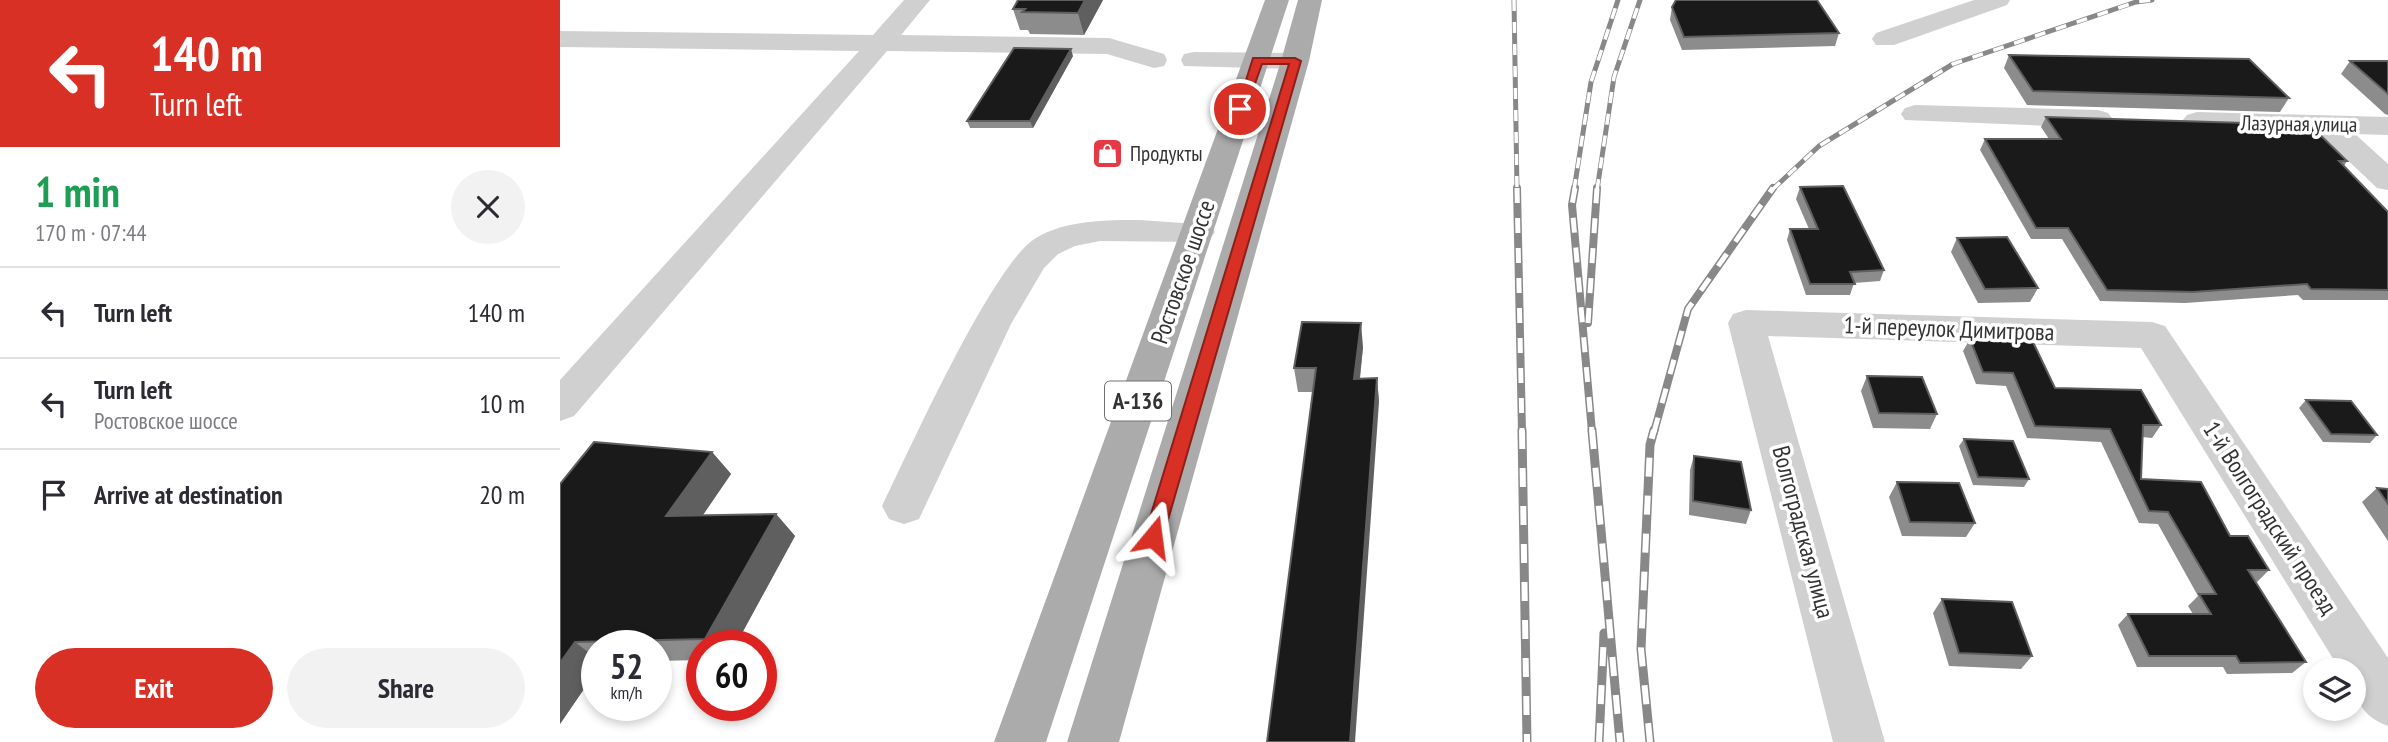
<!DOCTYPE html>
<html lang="en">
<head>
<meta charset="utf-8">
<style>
	:root { --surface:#fff; --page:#f2f2f3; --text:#2b2b33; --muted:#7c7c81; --line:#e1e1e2; --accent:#d93025 }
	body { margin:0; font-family:"PT Sans Narrow",sans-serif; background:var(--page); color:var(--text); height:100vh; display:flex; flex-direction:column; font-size:26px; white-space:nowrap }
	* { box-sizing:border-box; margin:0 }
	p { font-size:23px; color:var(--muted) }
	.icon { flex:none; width:38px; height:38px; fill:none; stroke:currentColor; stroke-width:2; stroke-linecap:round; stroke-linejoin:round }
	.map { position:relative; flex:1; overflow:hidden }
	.sheet { display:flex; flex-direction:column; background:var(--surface); width:560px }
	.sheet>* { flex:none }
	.top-card { background:#d93025; color:#fff; overflow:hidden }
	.buttons { position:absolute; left:1743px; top:658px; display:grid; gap:14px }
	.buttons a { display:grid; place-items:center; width:63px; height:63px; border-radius:50%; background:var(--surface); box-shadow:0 4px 10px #0003; font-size:35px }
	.speed { position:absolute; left:21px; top:630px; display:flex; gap:14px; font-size:35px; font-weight:700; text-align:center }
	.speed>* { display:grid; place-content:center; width:91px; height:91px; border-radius:50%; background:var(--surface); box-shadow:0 4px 10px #0003; line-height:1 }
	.speed small { font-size:18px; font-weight:400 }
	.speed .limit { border:10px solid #d22; background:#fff; color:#111 }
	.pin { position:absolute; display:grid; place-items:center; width:60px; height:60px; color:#fff; margin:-30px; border:4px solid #fff; border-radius:50%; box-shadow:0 2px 7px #0007 }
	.me { position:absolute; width:77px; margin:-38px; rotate:16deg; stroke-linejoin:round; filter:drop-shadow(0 0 5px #0008) }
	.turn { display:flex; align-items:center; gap:24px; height:147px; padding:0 35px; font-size:32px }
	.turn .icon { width:91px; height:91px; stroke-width:2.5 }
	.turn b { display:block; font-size:49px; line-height:60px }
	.round { display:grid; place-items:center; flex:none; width:74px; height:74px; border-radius:37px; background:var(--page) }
	.headline { display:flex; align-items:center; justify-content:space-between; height:119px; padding:0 35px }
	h1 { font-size:42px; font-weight:700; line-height:52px; color:#1e9e55 }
	.button { display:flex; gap:14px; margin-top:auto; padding:14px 35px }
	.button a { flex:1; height:80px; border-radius:42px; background:var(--accent); color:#fff; font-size:28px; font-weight:700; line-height:80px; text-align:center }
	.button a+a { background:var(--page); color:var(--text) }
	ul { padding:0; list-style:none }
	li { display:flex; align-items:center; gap:21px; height:91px; padding:0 35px; border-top:2px solid var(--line) }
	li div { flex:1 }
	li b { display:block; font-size:26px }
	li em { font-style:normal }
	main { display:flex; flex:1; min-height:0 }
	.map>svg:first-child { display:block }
</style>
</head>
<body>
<main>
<section class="sheet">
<div class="top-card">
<div class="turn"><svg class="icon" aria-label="left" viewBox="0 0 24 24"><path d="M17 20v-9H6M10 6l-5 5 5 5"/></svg><div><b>140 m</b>Turn left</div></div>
</div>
<div class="headline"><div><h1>1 min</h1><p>170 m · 07:44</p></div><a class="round"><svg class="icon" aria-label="close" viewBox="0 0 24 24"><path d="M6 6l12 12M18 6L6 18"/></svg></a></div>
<ul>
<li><svg class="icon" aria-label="left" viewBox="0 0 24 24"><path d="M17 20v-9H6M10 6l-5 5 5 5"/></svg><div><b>Turn left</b></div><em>140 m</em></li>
<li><svg class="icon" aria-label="left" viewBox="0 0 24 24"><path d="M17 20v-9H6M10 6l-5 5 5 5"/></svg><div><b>Turn left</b><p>Ростовское шоссе</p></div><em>10 m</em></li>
<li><svg class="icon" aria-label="arrive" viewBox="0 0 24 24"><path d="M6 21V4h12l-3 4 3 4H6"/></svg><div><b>Arrive at destination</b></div><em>20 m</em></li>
</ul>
<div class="button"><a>Exit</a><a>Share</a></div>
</section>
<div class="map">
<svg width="1828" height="742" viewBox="0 0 1828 742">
	<rect width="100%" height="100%" fill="#fff"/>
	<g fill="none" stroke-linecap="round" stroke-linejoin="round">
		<path fill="#d0d0d0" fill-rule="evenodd" d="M344,0H370L341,35L549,38L604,54L607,60L604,66L594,68L547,54L327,51L14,416L0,421V380L299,51L0,47V31L313,35Z
			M1414,0H1450L1447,5L1334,45H1316L1312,39L1316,33Z
			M634,52L735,53L745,55L749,61L745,67L735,69L624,66L621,60L624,54Z
			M1355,105L1538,110L1548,113L1553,119L1548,125L1538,128L1345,120L1341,114L1345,108Z
			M1637,112L1828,117V135L1795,134L1828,164V190L1817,188L1759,133L1627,127L1622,121L1627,115Z
			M580,220L650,225L655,232L650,239L638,242L540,241L515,246L498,254L484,268L451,324L359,519L344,524L329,519L322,506C348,453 433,263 476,238C506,220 546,220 580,220Z
			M1186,310L1592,322L1605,326L1828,658V726C1800,715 1794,699 1794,670H1780L1581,348L1208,336L1325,742H1273L1168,323L1173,314Z"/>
		<path fill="#ababab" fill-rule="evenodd" d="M705,0H729L486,742H434Z
			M738,0H762L749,61L559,742H507L721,61Z"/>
		<defs>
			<path id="rail-far2" d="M954,0L957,190
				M1014,190L1031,82L1058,0
				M1037,190L1054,77L1080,0
				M1212,190L1259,146L1393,64L1576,2L1592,0"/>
			<path id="rail-far1" d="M957,188L962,432
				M1015,188L1012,205L1032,432
				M1028,323L1037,188
				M1094,432L1128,309L1213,188"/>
			<path id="rail" d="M962,430L967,742
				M1032,430L1060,742
				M1039,742L1044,633
				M1090,742L1081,649L1090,445L1094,430"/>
		</defs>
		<use href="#rail-far2" stroke="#888" stroke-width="5"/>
		<use href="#rail-far1" stroke="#888" stroke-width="8"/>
		<use href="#rail" stroke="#888" stroke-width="9"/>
		<use href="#rail-far2" stroke="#fff" stroke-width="3.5" stroke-dasharray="11" stroke-linecap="butt"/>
		<use href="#rail-far1" stroke="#fff" stroke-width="5" stroke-dasharray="15" stroke-linecap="butt"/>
		<use href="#rail" stroke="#fff" stroke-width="6" stroke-dasharray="19" stroke-linecap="butt"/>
	</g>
	<path fill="#8c8c8c" d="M543,0L524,35L470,34L468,30H460L453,9Z
		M1112,7L1279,33L1275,46L1122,50L1110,20Z
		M1449,55L1729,98L1720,112L1467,105L1444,68Z
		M513,56L473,128H410L407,121Z
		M1790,61H1828V115L1825,114L1781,74Z
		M1486,117L1787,161L1784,166L1828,212V300H1743L1738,295L1625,303L1540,301L1502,239H1471L1420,150L1425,139H1489L1481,127Z
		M1240,187L1324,270L1320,281L1294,283L1290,295H1246L1227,240L1230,229H1249L1236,199Z
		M1397,238L1478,288L1470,302L1418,303L1391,252Z
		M1410,339L1495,388L1601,425L1592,438L1582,437L1581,479L1670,536L1709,570L1697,582H1695L1746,662L1732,673L1667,674L1663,667H1577L1558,625L1568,614H1633L1628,606L1638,596L1598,524L1579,523L1541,442L1467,438L1446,386L1416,384L1403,351Z
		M803,347L800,379L817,378L819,402L753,392H738L734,368Z
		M1307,376L1377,414L1370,429L1313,428L1301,391Z
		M1746,400L1817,435L1810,443L1763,442L1739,408Z
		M1404,439L1469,479L1464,487L1413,485L1399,446Z
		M152,452L171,474L143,515L216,514L235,536L175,646H142V660L96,661V646H37V670L0,724V484Z
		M1134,456L1191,510L1186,524L1129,515L1130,470Z
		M1337,482L1415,523L1406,537L1342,536L1329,497Z
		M1817,488L1828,489V541L1802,502Z
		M1382,599L1472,656L1461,669L1389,666L1373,613Z"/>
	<path fill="#5f5f5f" d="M525,0H543L524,35L518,13Z
		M511,49L513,56L473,128L470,121Z
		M801,323L803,347L797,403L794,379Z
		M817,378L819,402L795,742H790Z
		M152,452L171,474L127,538L106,516Z
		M216,514L235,536L175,646H153L145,639Z
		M15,642L37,659V670L0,724V663Z"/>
	<path fill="#1a1a1a" stroke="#5f5f5f" stroke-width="2" d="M458,0H525L518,13L462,12L465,9H453Z
		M1116,0H1257L1279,33L1124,37L1112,7Z
		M454,48L511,49L470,121H407Z
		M1449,55L1689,59L1729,98L1473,91Z
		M1790,61H1828V94Z
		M1486,117L1750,125L1787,161H1779L1828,212V290L1751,289L1747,284L1633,292L1547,290L1508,228H1476L1425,139H1501Z
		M1283,186L1324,270L1290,272L1295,284H1250L1230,229H1258L1240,187Z
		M1447,237L1478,288L1425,289L1397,238Z
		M742,322L801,323L794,379L817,378L790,742H707L756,368H734Z
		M1410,339L1473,342L1495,388L1581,390L1601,425H1583L1581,479L1641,482L1670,536H1688L1709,570H1688L1746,662L1680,663L1676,656H1589L1568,614H1651L1639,594H1656L1608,512L1589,511L1550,429L1475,426L1453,373L1423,372Z
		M1307,376L1362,377L1377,414L1319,413Z
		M1746,400L1791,401L1817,435L1771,434Z
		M1404,439L1453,441L1469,479L1418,477Z
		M34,442L152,452L106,516L216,514L145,639L15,642L0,663V484Z
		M1134,456L1181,462L1191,510L1133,501Z
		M1337,482L1399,483L1415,523L1350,522Z
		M1817,488L1828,489V504Z
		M1382,599L1452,602L1472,656L1399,653Z"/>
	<path fill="#d93025" stroke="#8d1f18" stroke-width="2" d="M693,58H735L741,61L603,537L600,543H587L584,537L729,64H702L686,109L676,112Z"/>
	<defs>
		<symbol id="shop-square" viewBox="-11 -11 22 22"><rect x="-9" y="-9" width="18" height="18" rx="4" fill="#e63946" stroke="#fff"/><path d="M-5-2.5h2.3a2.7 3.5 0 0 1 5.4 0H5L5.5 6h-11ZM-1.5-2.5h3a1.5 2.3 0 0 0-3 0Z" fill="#fff"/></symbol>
	</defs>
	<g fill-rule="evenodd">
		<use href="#shop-square" x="530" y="136" width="35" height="35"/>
	</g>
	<g text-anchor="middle" stroke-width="7" stroke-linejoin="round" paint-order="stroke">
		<g font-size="21" fill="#333" stroke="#fff">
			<text transform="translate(1739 124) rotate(1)" y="7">Лазурная улица</text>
		</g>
		<g font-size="21" fill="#333" stroke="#fff" text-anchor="start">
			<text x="570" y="161">Продукты</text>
		</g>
		<rect fill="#fff" stroke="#707070" stroke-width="2" x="545" y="381.5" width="66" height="39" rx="5"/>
		<g font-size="23" font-weight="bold" fill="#333">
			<text x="578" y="409">А-136</text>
		</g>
		<g font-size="24" fill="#333" stroke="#fff">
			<text transform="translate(623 272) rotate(-71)" y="8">Ростовское шоссе</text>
			<text transform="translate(1389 329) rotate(2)" y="8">1-й переулок Димитрова</text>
			<text transform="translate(1710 518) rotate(57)" y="8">1-й Волгоградский проезд</text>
			<text transform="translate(1243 532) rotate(75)" y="8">Волгоградская улица</text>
		</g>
	</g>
</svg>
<div class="buttons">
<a><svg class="icon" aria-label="layers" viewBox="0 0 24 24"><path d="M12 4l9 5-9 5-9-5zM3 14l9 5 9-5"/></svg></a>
</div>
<div class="speed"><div>52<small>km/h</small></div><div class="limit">60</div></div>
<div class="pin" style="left:680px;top:109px;background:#d93025"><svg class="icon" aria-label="arrive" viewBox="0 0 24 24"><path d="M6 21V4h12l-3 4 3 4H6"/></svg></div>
<svg class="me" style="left:593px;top:537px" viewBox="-20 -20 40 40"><path d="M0-17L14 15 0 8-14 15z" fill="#d93025" stroke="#fff" stroke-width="4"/></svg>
</div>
</main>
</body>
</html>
